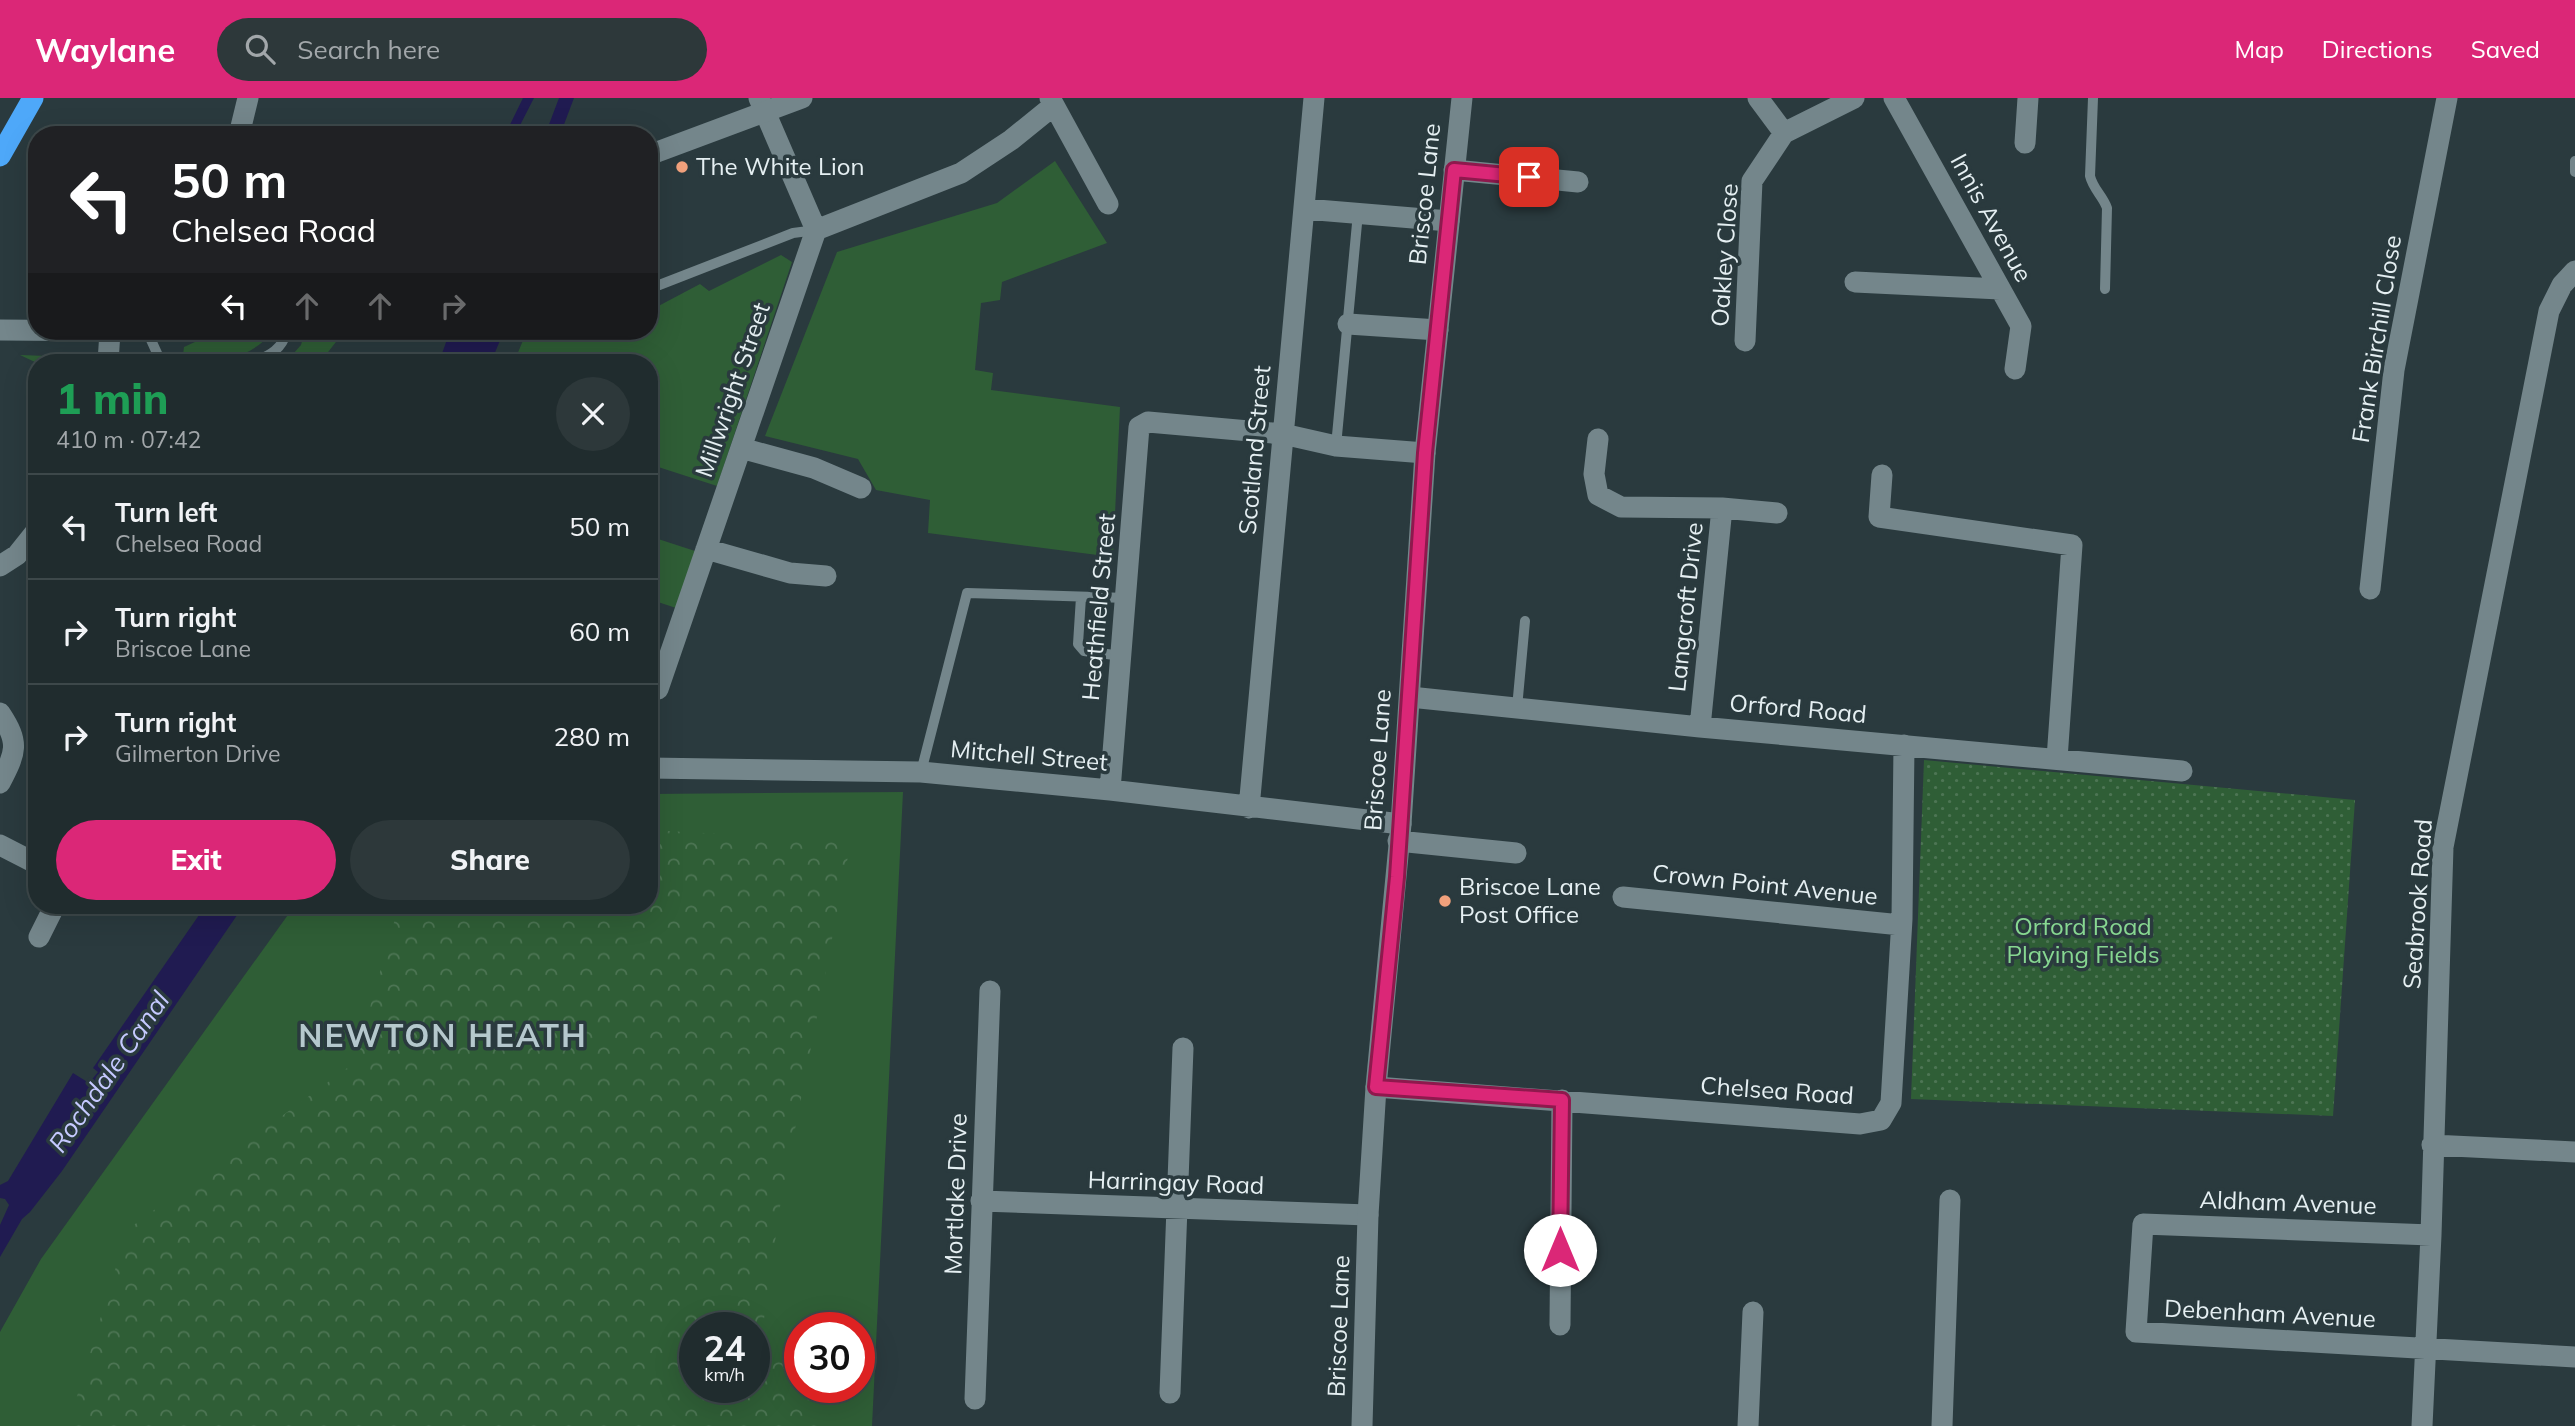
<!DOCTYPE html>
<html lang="en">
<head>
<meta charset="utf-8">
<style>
	:root { --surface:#202c2e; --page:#2d383a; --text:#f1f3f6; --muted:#a2a7aa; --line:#3d484a; --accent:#db2777 }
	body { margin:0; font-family:Mulish,sans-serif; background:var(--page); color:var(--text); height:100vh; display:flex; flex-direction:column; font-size:26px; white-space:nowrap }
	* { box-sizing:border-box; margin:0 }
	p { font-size:23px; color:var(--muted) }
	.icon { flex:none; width:38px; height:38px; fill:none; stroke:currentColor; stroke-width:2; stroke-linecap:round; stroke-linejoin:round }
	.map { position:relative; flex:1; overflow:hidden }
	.sheet { position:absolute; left:28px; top:256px; width:630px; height:560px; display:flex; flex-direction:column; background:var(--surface); border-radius:28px; box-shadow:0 7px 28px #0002,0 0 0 2px var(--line) }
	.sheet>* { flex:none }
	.guide { position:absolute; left:28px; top:28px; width:630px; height:214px; border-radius:28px; box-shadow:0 7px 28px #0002,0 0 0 2px var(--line); background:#202124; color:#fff; overflow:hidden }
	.speed { position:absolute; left:679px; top:1214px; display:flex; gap:14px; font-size:35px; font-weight:700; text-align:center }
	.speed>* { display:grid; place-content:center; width:91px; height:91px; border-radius:50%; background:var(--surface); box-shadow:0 7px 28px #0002,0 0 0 2px var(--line); line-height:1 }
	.speed small { font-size:18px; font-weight:400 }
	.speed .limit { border:10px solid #d22; background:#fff; color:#111 }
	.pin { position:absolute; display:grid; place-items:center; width:60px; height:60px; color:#fff; margin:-30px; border-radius:14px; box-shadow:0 4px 10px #0006 }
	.me { position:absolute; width:77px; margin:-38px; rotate:0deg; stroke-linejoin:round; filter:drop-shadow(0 0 5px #0008) }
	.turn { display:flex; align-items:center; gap:24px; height:147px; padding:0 28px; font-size:32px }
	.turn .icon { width:91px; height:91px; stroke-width:2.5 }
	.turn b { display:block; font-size:49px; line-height:60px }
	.lanes { display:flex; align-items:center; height:66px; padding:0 28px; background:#0003; justify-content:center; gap:35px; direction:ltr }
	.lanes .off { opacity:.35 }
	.round { display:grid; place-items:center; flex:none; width:74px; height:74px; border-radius:37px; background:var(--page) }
	.headline { display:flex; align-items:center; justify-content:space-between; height:119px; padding:0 28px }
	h1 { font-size:42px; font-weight:800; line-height:52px; color:#1e9e55 }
	.primary-button { display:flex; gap:14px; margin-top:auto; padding:14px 28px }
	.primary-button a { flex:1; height:80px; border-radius:42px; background:var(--accent); color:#fff; font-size:28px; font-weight:800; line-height:80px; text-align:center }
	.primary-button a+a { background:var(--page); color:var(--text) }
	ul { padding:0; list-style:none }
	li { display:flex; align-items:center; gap:21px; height:105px; padding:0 28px; border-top:2px solid var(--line) }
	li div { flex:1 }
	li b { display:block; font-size:26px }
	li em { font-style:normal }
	header { display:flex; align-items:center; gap:42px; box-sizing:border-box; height:98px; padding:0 35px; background:var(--accent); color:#fff }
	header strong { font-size:33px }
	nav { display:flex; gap:38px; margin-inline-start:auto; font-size:24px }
	.search { width:490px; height:63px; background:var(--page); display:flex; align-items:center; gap:18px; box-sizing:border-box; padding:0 24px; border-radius:38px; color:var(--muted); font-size:26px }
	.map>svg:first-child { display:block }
</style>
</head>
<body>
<header>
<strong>Waylane</strong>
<div class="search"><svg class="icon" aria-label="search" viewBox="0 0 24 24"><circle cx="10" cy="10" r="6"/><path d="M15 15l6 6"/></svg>Search here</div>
<nav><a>Map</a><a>Directions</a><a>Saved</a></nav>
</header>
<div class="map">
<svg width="2575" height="1328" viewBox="0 0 2575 1328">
	<defs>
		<pattern id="forest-crowns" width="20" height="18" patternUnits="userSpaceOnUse" patternTransform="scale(1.75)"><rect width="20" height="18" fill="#2f5e36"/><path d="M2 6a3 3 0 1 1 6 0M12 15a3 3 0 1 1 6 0" fill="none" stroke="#4d7554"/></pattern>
		<pattern id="park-dots" width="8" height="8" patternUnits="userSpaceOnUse" patternTransform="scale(1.75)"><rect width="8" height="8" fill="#2f5e36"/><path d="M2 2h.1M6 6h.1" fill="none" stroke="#4d7554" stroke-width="1.8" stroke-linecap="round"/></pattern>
	</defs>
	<rect width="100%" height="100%" fill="#2a3a3e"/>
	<path fill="#2f5e36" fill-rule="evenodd" d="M1055,63L1107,145L1002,184L1000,202L981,205L975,272L993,275L991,292L1120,309L1113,459L928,435L930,402L876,392L858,361L765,338L837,154L997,105Z
		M781,157L792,164L717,388L649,366V264H514L527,233H649V213L700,186L709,193Z
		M219,233H273C254,257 227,264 197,264C188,264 182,265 175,260L183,257L184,249Z
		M305,233H335L339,240L325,258L328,264H286L301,247Z
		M20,257L75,259L84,264L37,265Z
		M649,438L695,453L676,510L649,501Z
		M903,694L872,1328H0V1234L41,1161L295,807H649V696ZM695,1230H754V1290H695ZM800,1230H859V1290H800Z"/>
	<path fill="url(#forest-crowns)" fill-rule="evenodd" d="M649,732L851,743L780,1109L763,1228L800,1281V1290H806L832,1328H68L127,1132L354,965L399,807H649ZM695,1230H754V1290H695Z"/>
	<path fill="url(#park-dots)" d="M1924,662L2355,702L2333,1018L1911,1001Z"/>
	<path fill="#201b51" d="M523,0H534L515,37H505Z
		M559,0H574L560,37H545Z
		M450,233H504L491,264H439Z
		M206,807H244L62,1073L30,1114L22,1121L0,1159V1127L9,1107L5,1101L0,1100V1087L8,1083L73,975L89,985L98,974L93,970Z"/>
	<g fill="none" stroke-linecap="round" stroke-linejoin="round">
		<path stroke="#74868b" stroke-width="10" d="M2093,0L2090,78C2093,91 2103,98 2107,110L2105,191
			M2575,63V74
			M649,191L793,135L816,132
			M147,233L161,264
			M254,264C271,257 282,251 287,233
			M1336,348L1358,115
			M1081,499L1078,546L1084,553L1122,558
			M1517,610L1525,523
			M921,674L967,495L1127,500"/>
		<path stroke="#74868b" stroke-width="21" d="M1050,0L1108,106
			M1758,0L1784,35
			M1894,0L2021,228L2015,271
			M239,37L248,0
			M2025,45L2028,0
			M1454,72L1578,84
			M1305,111L1449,123
			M816,132L961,75L1011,42L1053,8
			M1855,184L2000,191
			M1348,226L1438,232
			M1745,243L1752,83L1784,35L1854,0
			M108,264L110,234
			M1598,341L1594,376L1598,397L1621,409L1722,410L1700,629
			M741,350L814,370L861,390
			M1882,377L1879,419L2072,447L2057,661
			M1722,410L1777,415
			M706,451L790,475L826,478
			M0,468L17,457L37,432
			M2370,491L2394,272L2447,0
			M649,588L658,591L816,132L759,0
			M1410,599L1700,629L2182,673
			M0,615C20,645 16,654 0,685
			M649,670L921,674L1110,692L1401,726
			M1110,692L1139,329L1148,324L1283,336L1336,348L1425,355
			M1249,710L1314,0
			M1398,743L1516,755
			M0,747L37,766
			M1623,799L1901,827
			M39,839L55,807
			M1376,989L1860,1026L1881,1022L1891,1005L1902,821L1904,647
			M2432,1047L2575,1054
			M981,1103L1368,1117
			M2431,1137L2143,1126L2136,1234L2575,1259
			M1560,1227L1562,1002
			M1170,1295L1183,950
			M975,1301L990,893
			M1748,1328L1753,1214
			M1942,1328L1950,1102
			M2422,1328L2431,1137L2443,749L2549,213L2562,187L2575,173"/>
		<path stroke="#74868b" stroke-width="21" d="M649,57L802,0
			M0,232L124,233
			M1362,1328L1368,1117L1376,989L1401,726L1425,355L1462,0"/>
		<path stroke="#4ea8f9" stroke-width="21" d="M0,58L33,0"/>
	</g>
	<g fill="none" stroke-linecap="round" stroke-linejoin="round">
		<defs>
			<path id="route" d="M1529,79L1454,72L1425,355L1397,779L1376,989L1562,1002L1560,1152"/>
		</defs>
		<use href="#route" stroke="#8e194d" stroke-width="18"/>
		<use href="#route" stroke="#db2777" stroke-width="12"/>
	</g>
	<g fill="#f1a17c" stroke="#2a3a3e" stroke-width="2.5">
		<circle cx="682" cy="69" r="7"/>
		<circle cx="1445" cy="803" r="7"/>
	</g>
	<g text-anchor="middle" stroke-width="7" stroke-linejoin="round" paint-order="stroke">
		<g font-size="24" fill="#e5eff2" stroke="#2a3a3e" text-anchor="start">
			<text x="696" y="77">The White Lion</text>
			<text x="1459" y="797">Briscoe Lane<tspan x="1459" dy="28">Post Office</tspan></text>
		</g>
		<g font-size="24" fill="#e5eff2" stroke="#2a3a3e">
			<text transform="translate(1425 96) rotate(-84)" y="8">Briscoe Lane</text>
			<text transform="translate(1991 120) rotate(61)" y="8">Innis Avenue</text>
			<text transform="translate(1725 157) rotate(-86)" y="8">Oakley Close</text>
			<text transform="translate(2377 241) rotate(-81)" y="8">Frank Birchill Close</text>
			<text transform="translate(733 292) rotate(-71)" y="8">Millwright Street</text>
			<text transform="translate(1255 352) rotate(-85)" y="8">Scotland Street</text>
			<text transform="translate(1099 509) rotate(-85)" y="8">Heathfield Street</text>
			<text transform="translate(1686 509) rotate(-84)" y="8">Langcroft Drive</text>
			<text transform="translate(1798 611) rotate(5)" y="8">Orford Road</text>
			<text transform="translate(1029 658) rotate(5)" y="8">Mitchell Street</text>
			<text transform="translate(1378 662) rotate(-86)" y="8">Briscoe Lane</text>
			<text transform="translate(1765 787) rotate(6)" y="8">Crown Point Avenue</text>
			<text transform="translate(2418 806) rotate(-86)" y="8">Seabrook Road</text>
			<text transform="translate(1777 993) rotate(4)" y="8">Chelsea Road</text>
			<text transform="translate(1176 1085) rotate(2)" y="8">Harringay Road</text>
			<text transform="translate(956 1096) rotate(-88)" y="8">Mortlake Drive</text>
			<text transform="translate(2288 1105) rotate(2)" y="8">Aldham Avenue</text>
			<text transform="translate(2270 1216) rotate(3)" y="8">Debenham Avenue</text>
			<text transform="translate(1339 1228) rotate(-88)" y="8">Briscoe Lane</text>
		</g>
		<g font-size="24" fill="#87d791" stroke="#2a3a3e">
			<text x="2083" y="837">Orford Road<tspan x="2083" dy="28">Playing Fields</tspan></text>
		</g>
		<g font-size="26" font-style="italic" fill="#c5c9ff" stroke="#2a3a3e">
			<text transform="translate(109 974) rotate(-55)" y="9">Rochdale Canal</text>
		</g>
		<g font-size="32" font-weight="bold" letter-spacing="2" fill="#b5c8cd" stroke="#2a3a3e">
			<text x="443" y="949">NEWTON HEATH</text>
		</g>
	</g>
</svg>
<div class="speed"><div>24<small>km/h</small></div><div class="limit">30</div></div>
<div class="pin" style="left:1529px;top:79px;background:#d93025"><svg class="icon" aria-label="arrive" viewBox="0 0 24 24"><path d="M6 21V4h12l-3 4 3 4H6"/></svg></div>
<svg class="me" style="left:1560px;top:1152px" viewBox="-20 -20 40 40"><circle r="19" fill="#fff"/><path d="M0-13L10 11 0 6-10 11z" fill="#db2777"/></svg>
<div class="guide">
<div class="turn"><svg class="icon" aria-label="left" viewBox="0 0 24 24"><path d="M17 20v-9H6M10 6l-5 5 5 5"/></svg><div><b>50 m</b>Chelsea Road</div></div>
<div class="lanes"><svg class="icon" aria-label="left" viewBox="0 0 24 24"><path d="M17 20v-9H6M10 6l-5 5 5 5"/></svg><svg class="icon off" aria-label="ahead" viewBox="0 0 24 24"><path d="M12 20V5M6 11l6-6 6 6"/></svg><svg class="icon off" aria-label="ahead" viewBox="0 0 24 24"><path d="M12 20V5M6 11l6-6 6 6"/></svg><svg class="icon off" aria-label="right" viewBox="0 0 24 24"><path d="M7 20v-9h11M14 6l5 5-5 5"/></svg></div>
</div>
<section class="sheet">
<div class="headline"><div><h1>1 min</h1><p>410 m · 07:42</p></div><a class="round"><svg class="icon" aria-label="close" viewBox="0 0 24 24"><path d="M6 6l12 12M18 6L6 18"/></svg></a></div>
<ul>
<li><svg class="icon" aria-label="left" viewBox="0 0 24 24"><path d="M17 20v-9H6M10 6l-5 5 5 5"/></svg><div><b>Turn left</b><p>Chelsea Road</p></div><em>50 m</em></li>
<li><svg class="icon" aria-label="right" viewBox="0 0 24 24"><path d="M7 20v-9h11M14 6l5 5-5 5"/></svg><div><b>Turn right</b><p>Briscoe Lane</p></div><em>60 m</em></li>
<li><svg class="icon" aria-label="right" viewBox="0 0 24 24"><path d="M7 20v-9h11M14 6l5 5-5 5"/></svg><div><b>Turn right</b><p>Gilmerton Drive</p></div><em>280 m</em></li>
</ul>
<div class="primary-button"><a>Exit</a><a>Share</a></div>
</section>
</div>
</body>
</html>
